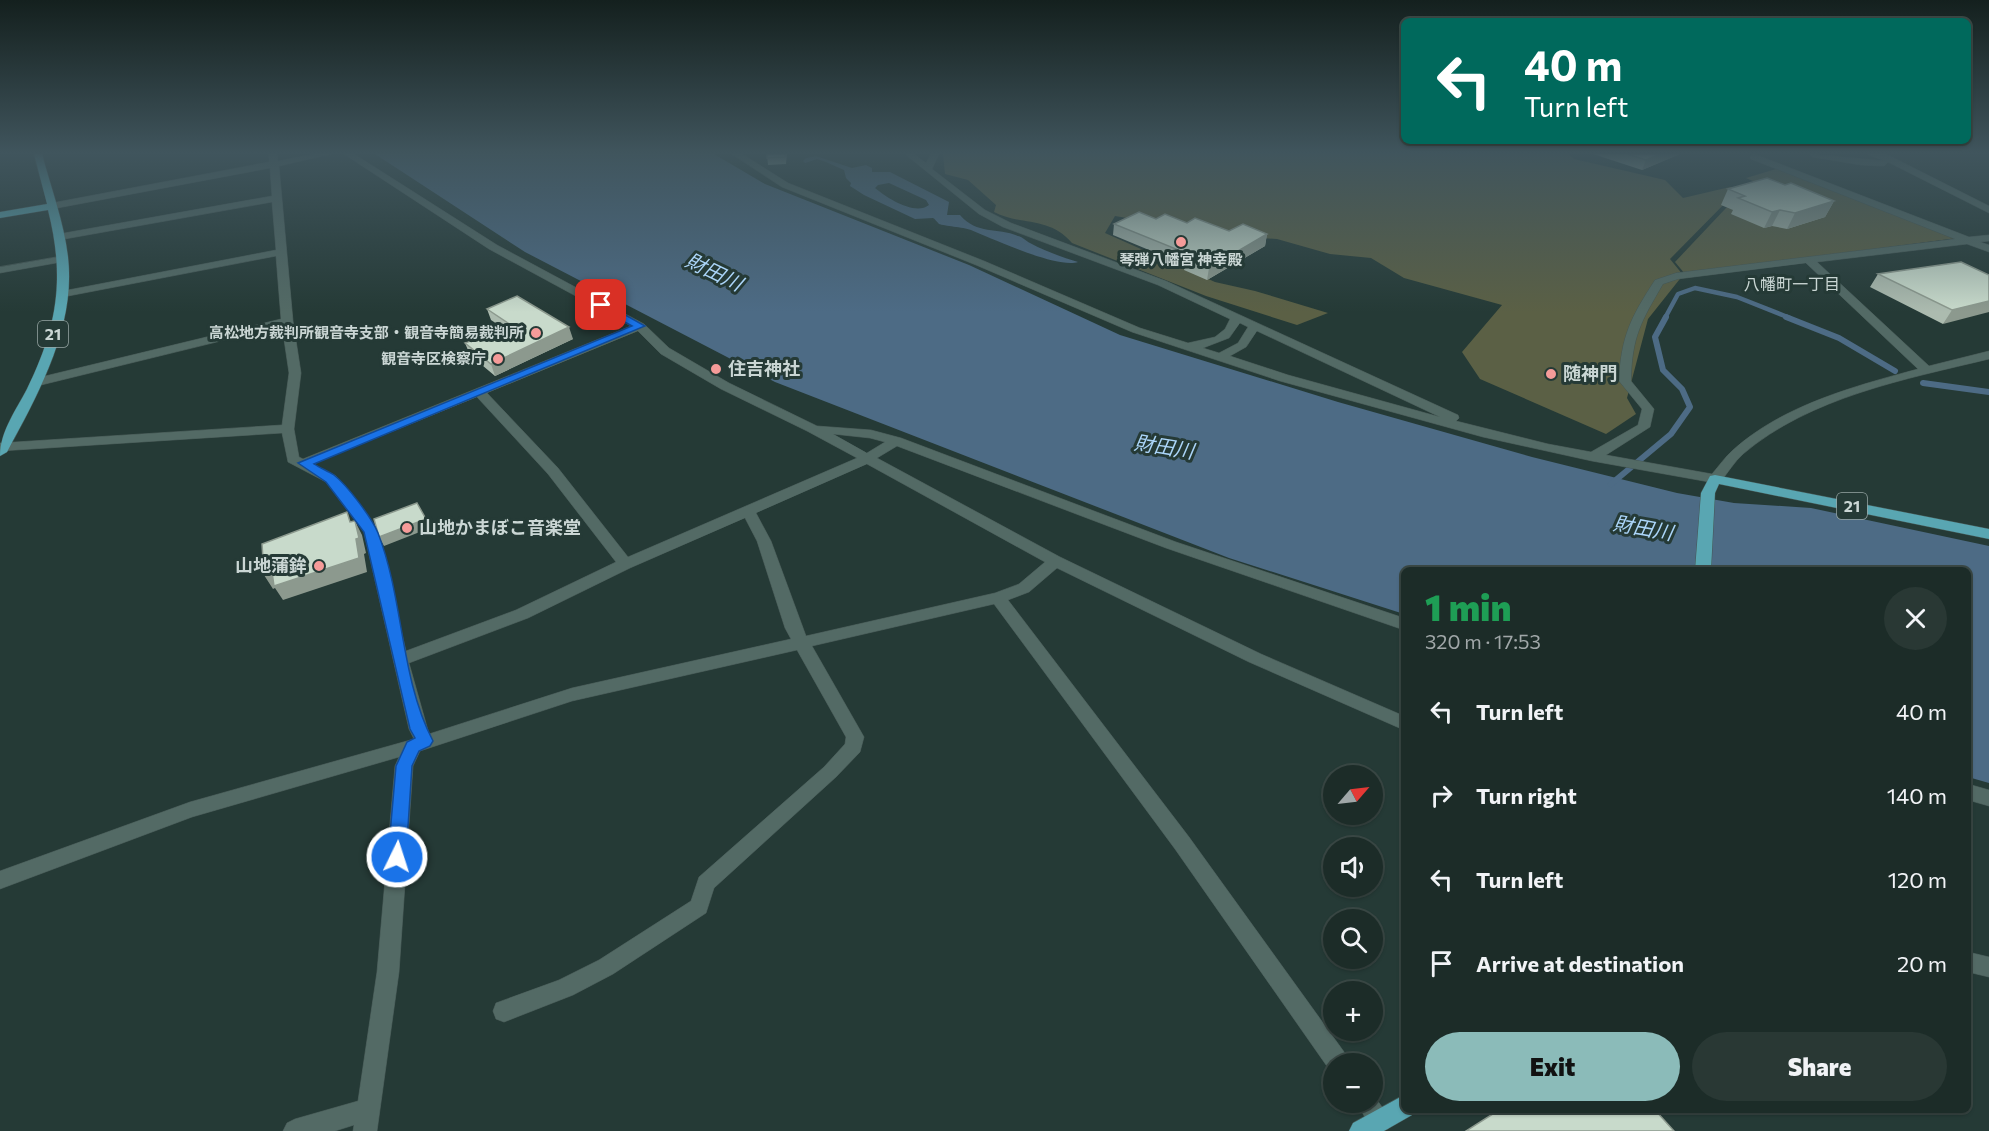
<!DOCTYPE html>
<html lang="en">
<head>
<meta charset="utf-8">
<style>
	:root { --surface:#1c2c28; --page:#293834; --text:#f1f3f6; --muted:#a0a7a8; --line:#3a4845; --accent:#8bbbb9 }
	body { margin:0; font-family:Commissioner,"Noto Sans JP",sans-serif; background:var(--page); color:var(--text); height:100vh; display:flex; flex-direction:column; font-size:22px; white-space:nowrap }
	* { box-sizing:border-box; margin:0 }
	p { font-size:20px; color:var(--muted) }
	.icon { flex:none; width:33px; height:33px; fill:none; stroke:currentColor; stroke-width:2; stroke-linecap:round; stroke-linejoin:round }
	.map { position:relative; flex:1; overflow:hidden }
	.panel { position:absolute; left:1401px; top:567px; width:570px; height:546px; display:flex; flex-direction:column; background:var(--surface); border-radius:9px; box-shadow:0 2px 4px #0004,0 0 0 2px var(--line) }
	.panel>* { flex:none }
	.guide { position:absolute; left:1401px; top:18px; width:570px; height:126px; border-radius:9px; box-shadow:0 2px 4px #0004,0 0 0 2px var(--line); background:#00695c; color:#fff; overflow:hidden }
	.needle { width:39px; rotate:62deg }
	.buttons { position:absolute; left:1323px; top:765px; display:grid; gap:12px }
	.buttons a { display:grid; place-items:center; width:60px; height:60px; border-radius:50%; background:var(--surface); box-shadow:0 2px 4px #0004,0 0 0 2px var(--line); font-size:30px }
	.pin { position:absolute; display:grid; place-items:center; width:51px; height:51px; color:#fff; margin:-26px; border-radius:12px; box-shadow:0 3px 9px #0006 }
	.me { position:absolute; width:66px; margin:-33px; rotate:4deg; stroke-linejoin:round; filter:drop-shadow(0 0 4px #0008) }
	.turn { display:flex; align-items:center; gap:21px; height:126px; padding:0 24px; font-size:27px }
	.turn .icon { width:78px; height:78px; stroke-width:2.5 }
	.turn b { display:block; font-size:42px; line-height:51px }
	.round { display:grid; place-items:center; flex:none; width:63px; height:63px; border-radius:32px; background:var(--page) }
	.head { display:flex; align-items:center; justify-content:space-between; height:102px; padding:0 24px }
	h1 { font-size:36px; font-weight:800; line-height:45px; color:#1e9e55 }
	.cta { display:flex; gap:12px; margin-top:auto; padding:12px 24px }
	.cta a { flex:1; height:69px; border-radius:36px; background:var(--accent); color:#111; font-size:24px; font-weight:800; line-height:69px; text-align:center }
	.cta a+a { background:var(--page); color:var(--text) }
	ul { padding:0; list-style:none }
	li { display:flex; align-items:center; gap:18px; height:84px; padding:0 24px }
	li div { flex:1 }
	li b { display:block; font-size:22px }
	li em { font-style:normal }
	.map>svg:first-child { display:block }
</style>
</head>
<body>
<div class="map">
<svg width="1989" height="1131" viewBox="0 0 1989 1131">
	<rect width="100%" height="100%" fill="#253a36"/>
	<path fill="#5b6045" d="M938,154H1568L1574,159L1665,180L1683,198L1730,187L1743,188L1734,194L1670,259L1683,275L1648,319L1627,398L1636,414L1606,434L1480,379L1462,352L1502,305L1404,278L1371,258L1330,254L1277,239L1234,236L1115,216L1105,233L1215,282L1255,291L1328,313L1297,325L1206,296L1072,243C1049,216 1021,226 994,212L996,205L968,180L945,174L943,154Z
		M1776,169L1957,238L1685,274L1675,262L1726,208L1762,185L1746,178Z"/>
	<path fill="#4d6b85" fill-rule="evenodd" d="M375,154H714L765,184L969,265L1120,335L1338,402L1532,457L1677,493L1734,503L1811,508L1989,546V783L1968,777V570H1404V614L1229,558L775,382L525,252Z
		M816,156L852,168L866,165L872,168V172H890L949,202L947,215H960C977,235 997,227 1018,236C1023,237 1026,241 1030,243C1045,251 1061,257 1078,262C1058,269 993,239 971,230C963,227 944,226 939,224C937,222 935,219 933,218L915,219L864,195L850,186L851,183L846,178L844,170L826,162L817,159L805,163L803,161L806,158ZM889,183L926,200L929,205C915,216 887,198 875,188L878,185Z"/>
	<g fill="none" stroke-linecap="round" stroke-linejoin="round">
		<path stroke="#4d6b85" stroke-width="4.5" d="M1665,318L1678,294L1695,288L1737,297L1790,318"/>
		<path stroke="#4d6b85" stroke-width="6" d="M1786,317L1839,338L1895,371
			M1923,383L1989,392
			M1611,484L1671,434L1690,407L1682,389L1663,370L1655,337L1666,317"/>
		<defs>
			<path id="minor" d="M269,154H277L278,161L314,154H331L279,166L293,321L301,373L294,429L299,457L303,459L631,326L489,249L344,154H354L497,245L644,324L669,348L729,383L817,426L871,430L901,438L1176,542L1404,618V630L1166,548L897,446L877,458L1060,557L1261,654L1404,716V730L1249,662L1057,568L1029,592L1008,600L1189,837L1347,1056L1350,1064H1334V1073L1331,1072L1175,849L994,604L812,646L864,737L860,752L836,777L714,888L706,913L613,974L573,995L504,1022L496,1019L493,1011L496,1003L559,980L599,960L691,901L699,877L824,767L845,744L846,737L797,650L572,701L420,751L413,766L399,972L377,1131H353L354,1125L335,1131H283L287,1123L295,1119L358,1101L377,972L395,766L399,757L192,817L0,889V871L190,802L414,739L409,729L364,532L326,482L288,462L282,433L0,451V443L282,425L289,373L282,326L37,386L31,382L33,379L281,319L276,256L63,297L58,294L63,291L276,250L272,202L59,240L54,237L59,234L272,196L270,168L52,209L47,206L52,203L269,162ZM638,331L661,354L721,389L807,431L857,458L628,557L558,468L487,393ZM477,397L548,474L616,562L516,610L406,651L378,532L366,513L336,476L313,464ZM833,434L870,438L885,442L867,453ZM867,464L1045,562L1019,584L995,593L806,636L771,541L756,513ZM745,518L757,541L785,628L791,639L572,688L429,734L409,663L528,618L630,568Z
				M732,154H742L788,183L984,261L1140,328L1188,343L1215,337L1225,329L1230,319L1158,285L1003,227L979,214L905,154H914L926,163L931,154H939L932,169L985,210L1011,223L1166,281L1458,415L1459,418L1456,421L1548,444L1591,452L1638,425L1642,409L1619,381C1621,336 1631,317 1655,280L1676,273L1955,239L1751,159L1750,157L1754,154L1969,237L1989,235V241L1980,242L1989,245V252L1967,244L1817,262L1929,366L1989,351V359C1906,379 1810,397 1743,454C1734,462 1728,473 1720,482L1715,483L1592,461L1483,437L1280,381L1132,332L976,265L782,187ZM1806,263L1918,369C1855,386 1783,405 1733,450C1725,457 1719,466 1712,474L1606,455L1650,427L1654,409L1631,381C1632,336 1641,322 1663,284L1678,279ZM1240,323L1248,327L1238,343L1219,353L1203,348L1229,338ZM1257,331L1440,417L1288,375L1230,356L1246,347Z
				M1809,154L1885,161L1867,154H1886L1989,206V213L1888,162L1884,166L1861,165L1813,157Z
				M63,256L67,257V261L0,273V267Z
				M1968,784L1989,790V806L1968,800Z
				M1968,952L1989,957V977L1968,972Z
				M1372,1093L1392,1121L1388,1129H1372L1356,1102H1372Z"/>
			<path id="major" d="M34,154H42C51,188 64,222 68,257C76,326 39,393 7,452L0,456C0,432 16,410 27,389C58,326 65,277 48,210L0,218V212L47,204Z
				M1715,475L1989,529V539L1719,484L1715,493L1711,570H1695L1701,493L1710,476Z
				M1404,1095V1110H1414L1412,1115L1384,1131H1349L1353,1123Z"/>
		</defs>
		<use href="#minor" stroke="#455754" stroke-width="1"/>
		<use href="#major" stroke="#455754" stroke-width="1"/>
		<use href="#minor" fill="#536a65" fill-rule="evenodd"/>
		<use href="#major" fill="#59a6b2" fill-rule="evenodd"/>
	</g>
	<path fill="#acbbaf" d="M767,154H787L786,164L768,165Z
		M1593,154H1680L1642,170Z
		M1785,185L1834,201L1825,217L1787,229L1772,226L1764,228L1731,214L1733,210L1721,205L1728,189Z
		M1187,223L1229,231L1267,234L1265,246L1207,280L1184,270L1185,265L1113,235L1114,224Z
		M1878,274L1989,275L1943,324L1870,287Z
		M487,309L573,339L495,376L470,355L465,343L503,328L491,320Z"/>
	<path fill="#8c998e" d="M1661,154H1680L1642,170L1646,160Z
		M1834,201L1825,217L1787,229L1795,213Z
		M1780,210L1772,226L1764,228L1772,212Z
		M1267,234L1265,246L1207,280L1209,268Z
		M1989,301V312L1943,324L1952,310Z
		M569,327L573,339L495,376L491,364Z
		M426,519L430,528L384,546L379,537Z
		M355,521L362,535L366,553L364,554L367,572L283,600L275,588L273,589L264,575L356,539Z"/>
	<path fill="#c8dacb" stroke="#8c998e" stroke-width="1.5" d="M767,154H785V157L767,158Z
		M1627,154H1661L1646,160Z
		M1767,178L1785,185L1791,183L1834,201L1795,213L1780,210L1772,212L1738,198L1745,196L1728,189Z
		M1139,212L1156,219L1165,214L1187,223L1195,218L1229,231L1243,224L1267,234L1209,268L1185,258L1191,255L1114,224Z
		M1961,262L1989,275V301L1952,310L1878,274Z
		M517,296L569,327L491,364L465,343L511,325L487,309Z
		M417,503L426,519L379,537L374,519Z
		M347,512L350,522L355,521L359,538L356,539L359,558L274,586L272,572L264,575L262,544Z
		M1499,1110H1655L1674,1131H1466Z"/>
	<linearGradient id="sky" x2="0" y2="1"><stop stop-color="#14201e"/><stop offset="0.49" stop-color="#40555d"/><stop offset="1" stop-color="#40555d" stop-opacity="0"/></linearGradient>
	<rect width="1989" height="312" fill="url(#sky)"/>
	<path fill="#1a73e8" stroke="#114b97" stroke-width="1.5" d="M597,303H604L645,326L314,464C320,468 328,471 334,475C347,485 372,518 378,533C404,600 400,678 433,741L430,746L419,751L412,766L406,857L403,863L397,865L391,863L388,857L396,766L407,742L415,738L410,729L364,532L326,482L298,463L632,326L597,307Z"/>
	<g fill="#f59b99" stroke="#253a36" stroke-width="2">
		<circle cx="1181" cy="242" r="6"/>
		<circle cx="536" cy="333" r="6"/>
		<circle cx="498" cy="359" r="6"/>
		<circle cx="716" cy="369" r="6"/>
		<circle cx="1551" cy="374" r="6"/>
		<circle cx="407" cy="528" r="6"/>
		<circle cx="319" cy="566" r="6"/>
	</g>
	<g text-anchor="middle" stroke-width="6" stroke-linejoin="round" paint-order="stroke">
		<g font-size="15" font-weight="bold" fill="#cad6d4" stroke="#253a36" text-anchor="end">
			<text x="1181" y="265" text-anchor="middle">琴弾八幡宮 神幸殿</text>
			<text x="524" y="338">高松地方裁判所観音寺支部・観音寺簡易裁判所</text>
			<text x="486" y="364">観音寺区検察庁</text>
		</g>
		<g font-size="16" fill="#cad6d4" stroke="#253a36">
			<text x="1792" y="290">八幡町一丁目</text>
		</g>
		<g fill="#253a36" stroke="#98a7a5" stroke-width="1.5">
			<rect x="38" y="321" width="30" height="26" rx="4.5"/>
			<rect x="1837" y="493" width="30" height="26" rx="4.5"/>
		</g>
		<g font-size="16" font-weight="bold" fill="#cad6d4">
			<text x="53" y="340">21</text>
			<text x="1852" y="512">21</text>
		</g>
		<g font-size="18" font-weight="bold" fill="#cad6d4" stroke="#253a36" text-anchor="start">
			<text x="728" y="375">住吉神社</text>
			<text x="1563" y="380">随神門</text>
			<text x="419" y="534">山地かまぼこ音楽堂</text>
			<text x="307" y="572" text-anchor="end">山地蒲鉾</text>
		</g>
		<g font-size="20" font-style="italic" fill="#abd5f9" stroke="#253a36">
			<text transform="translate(714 272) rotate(26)" y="7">財田川</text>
			<text transform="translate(1164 447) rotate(9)" y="7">財田川</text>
			<text transform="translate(1643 528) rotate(10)" y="7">財田川</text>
		</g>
	</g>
</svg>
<div class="buttons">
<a><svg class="needle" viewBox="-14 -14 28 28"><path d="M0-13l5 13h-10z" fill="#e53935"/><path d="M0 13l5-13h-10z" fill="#a0a7a8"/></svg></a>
<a><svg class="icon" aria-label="sound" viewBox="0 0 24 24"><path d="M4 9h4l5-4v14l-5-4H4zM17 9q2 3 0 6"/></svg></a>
<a><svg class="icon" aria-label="search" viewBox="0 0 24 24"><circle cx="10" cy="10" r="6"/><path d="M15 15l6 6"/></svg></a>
<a>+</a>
<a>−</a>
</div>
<div class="pin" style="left:601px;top:305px;background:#d93025"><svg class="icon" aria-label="arrive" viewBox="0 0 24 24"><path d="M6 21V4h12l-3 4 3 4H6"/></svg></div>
<svg class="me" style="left:397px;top:857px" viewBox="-20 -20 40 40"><circle r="17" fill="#1a73e8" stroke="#fff" stroke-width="3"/><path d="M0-11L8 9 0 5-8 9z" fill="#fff"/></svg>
<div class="guide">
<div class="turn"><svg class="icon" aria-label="left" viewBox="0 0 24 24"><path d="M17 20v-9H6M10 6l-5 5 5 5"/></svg><div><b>40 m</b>Turn left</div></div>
</div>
<section class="panel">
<div class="head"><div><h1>1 min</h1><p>320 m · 17:53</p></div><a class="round"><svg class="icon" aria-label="close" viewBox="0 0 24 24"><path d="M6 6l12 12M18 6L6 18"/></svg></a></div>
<ul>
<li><svg class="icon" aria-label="left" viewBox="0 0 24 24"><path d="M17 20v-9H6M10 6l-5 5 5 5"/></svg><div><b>Turn left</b></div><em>40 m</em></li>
<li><svg class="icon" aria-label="right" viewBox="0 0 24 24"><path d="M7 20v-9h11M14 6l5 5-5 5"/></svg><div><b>Turn right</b></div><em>140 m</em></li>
<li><svg class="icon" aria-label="left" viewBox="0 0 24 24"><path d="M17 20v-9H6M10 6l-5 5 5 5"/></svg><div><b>Turn left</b></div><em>120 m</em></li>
<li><svg class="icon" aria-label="arrive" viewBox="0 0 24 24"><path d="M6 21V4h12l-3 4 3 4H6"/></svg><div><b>Arrive at destination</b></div><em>20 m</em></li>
</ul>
<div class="cta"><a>Exit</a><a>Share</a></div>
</section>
</div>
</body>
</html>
